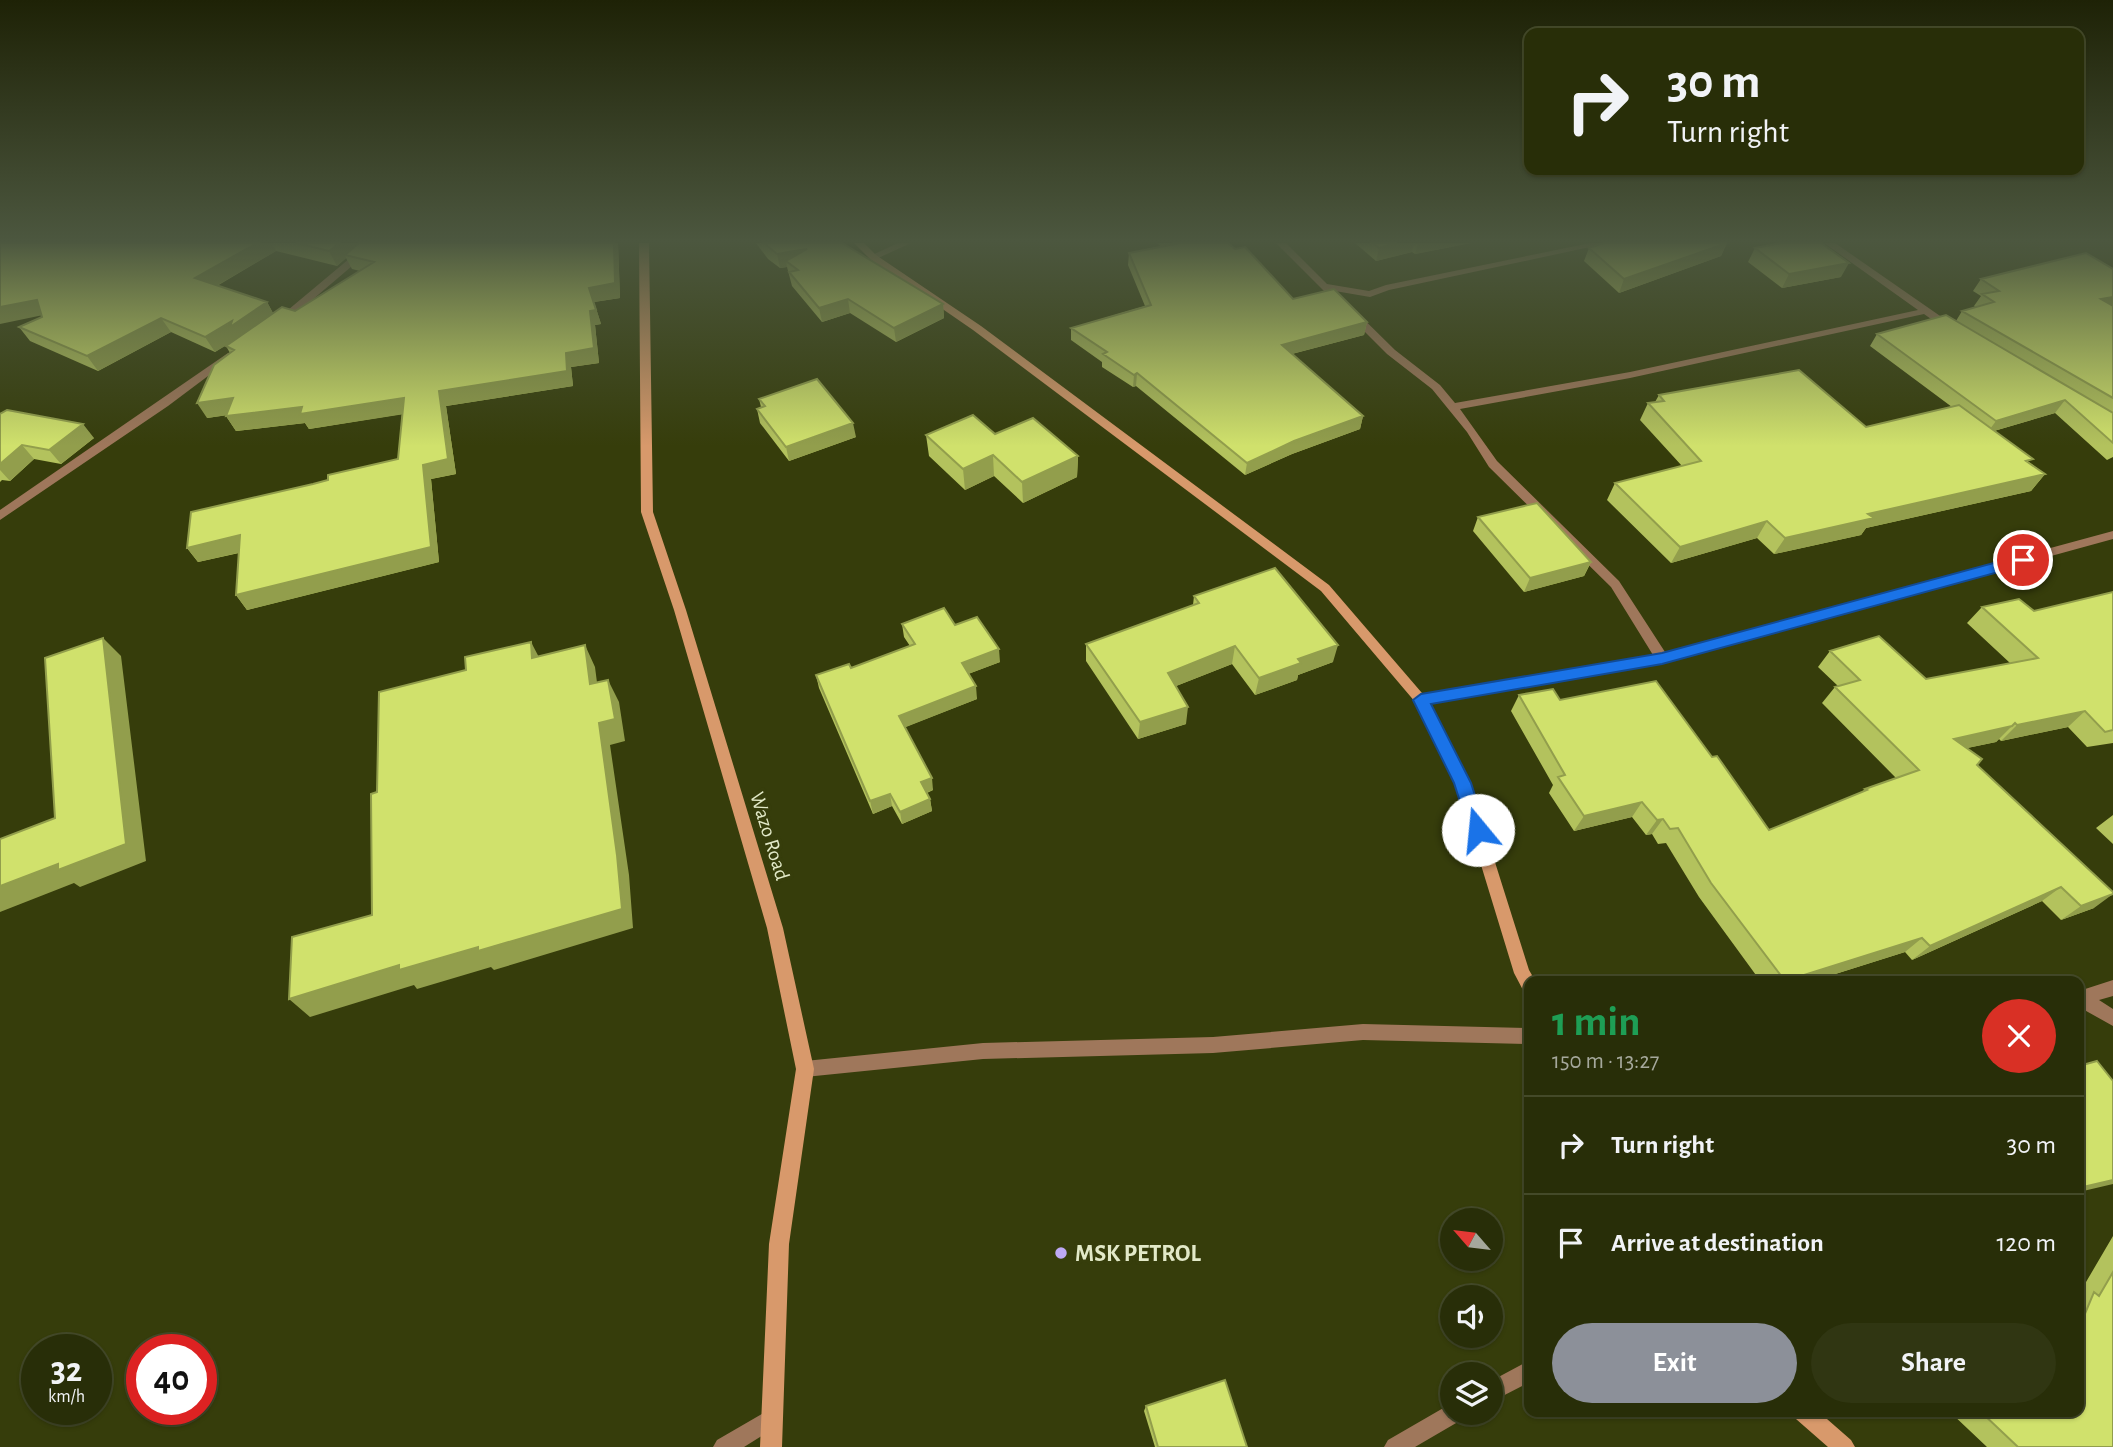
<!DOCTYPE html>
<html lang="en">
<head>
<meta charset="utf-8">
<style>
	:root { --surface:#282e08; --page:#303612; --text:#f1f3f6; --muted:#a5a89c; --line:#444a29; --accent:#8c9099 }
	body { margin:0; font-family:"Alegreya Sans",sans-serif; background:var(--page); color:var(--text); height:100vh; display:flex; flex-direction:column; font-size:26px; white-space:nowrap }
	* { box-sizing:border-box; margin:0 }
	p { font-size:23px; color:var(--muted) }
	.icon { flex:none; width:38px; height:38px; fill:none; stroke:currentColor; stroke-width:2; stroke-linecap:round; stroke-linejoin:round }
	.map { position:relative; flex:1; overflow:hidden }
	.drawer { position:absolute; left:1524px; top:976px; width:560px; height:441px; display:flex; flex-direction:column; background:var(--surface); border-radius:14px; box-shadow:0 2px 5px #0004,0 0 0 2px var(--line) }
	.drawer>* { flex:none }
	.hud { position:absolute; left:1524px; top:28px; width:560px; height:147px; border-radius:14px; box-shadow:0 2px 5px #0004,0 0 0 2px var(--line); background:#282e08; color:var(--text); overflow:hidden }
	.needle { width:46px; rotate:298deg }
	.tools { position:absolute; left:1440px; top:1208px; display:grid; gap:14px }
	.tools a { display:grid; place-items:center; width:63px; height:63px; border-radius:50%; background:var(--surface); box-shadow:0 2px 5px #0004,0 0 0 2px var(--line); font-size:35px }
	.speed { position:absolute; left:21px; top:1334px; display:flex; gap:14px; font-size:35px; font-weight:700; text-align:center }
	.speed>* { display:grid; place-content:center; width:91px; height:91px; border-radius:50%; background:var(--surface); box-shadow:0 2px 5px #0004,0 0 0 2px var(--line); line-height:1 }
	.speed small { font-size:18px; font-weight:400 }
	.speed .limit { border:10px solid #d22; background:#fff; color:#111 }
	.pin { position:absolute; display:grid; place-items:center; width:60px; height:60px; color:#fff; margin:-30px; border:4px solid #fff; border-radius:50%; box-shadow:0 2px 7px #0007 }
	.me { position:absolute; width:77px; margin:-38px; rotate:343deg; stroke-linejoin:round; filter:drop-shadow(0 0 5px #0008) }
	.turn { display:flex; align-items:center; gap:24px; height:147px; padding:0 28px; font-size:32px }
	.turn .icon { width:91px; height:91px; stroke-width:2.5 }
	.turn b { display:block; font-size:49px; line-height:60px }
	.round { display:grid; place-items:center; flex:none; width:74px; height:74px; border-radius:37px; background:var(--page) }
	.summary { display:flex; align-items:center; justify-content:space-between; height:119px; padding:0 28px }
	h1 { font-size:42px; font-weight:600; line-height:52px; color:#1e9e55 }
	.button { display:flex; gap:14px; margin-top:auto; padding:14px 28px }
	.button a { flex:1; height:80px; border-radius:42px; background:var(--accent); color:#fff; font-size:28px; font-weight:600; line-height:80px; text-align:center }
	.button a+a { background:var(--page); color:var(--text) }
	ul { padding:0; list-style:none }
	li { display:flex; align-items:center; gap:21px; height:98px; padding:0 28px; border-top:2px solid var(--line) }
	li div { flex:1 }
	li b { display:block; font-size:26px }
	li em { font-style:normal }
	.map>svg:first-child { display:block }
</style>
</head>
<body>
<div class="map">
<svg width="2113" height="1447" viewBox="0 0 2113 1447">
	<rect width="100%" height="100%" fill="#363d0b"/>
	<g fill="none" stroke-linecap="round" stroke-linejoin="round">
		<path fill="#9f775b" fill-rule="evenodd" d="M368,243H379L284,324H276V320Z
			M898,243H911L876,259L868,257Z
			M1276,243H1286L1327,284L1369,291L1386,285L1590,243H1609L1389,290L1370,297L1335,291L1395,350L1440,385L1455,403L1630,372L1918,310L1824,243H1835L1956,327V331H1948L1924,314L1630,378L1460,409L1497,461L1619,581L1665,652L2113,531V539L1662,663L1421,705L1416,704L1414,700L1421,695L1653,655L1611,587L1489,467L1467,432L1432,389L1387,354Z
			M228,353L232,354V358L168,406L0,520V510Z
			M2113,980V996L2099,1000L2113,1009V1026L2079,1007V991Z
			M1363,1024L1530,1028V1044L1363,1040L1213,1053L983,1059L805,1077L799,1075L796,1069L799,1063L805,1061L983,1043L1213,1037Z
			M1530,1360V1382L1491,1402V1381Z
			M1452,1403V1412H1466L1463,1419L1415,1447H1384L1388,1440Z
			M772,1408L779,1411L782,1418L779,1425L744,1447H713L717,1440Z"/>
		<path fill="#d8996b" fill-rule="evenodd" d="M639,243H649L653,512L686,610L783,928L814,1069L789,1244L782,1447H760L769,1244L796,1069L767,928L674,610L641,512Z
			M854,243H864L876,255L981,326L1329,585L1428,700L1470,783L1529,970L1536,982H1530V994L1524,992L1514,973L1456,783L1416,703L1321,591L973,330L870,259Z
			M1793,1412H1819L1851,1440L1855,1447H1828L1796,1419Z"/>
	</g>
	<path fill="#b3c25d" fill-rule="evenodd" d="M0,243H618L620,298L594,302L601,324L595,325L599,363L571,367L573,386L446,406L456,474L431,479L439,562L247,610L236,595L239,553L198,562L187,548L313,484L398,459L402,414L309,429L305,423L236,431L226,416L227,415L207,418L230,353L226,346L232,341L215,352L171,332L98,371L30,341L19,327L42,317ZM276,251L337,266L346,258L352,269L360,271L295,311L273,313L267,302L217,286Z
		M756,243H842L943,304L944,318L896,342L850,313L822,322L792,286L787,267L780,268L768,259Z
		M1157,243H1228L1293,299L1367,322L1364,335L1292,354L1363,416L1360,429L1292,454L1245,475L1136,386L1133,387L1102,367V362L1071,340V328L1145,306L1128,265L1129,253L1162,247Z
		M1355,243H1471L1415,254L1412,252L1376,261Z
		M1727,243L1721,256L1619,293L1584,261L1589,248Z
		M1755,248L1841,277L1782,288L1748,262Z
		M2113,269V457L2107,460L2055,413L1994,431L2030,463L2045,474L2031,491L1866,528L1861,535L1774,554L1757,538L1671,563L1607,500L1615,483L1682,466L1640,420L1648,403L1655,402L1659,395L1866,427L1952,407L1870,346L1877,334L1956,321L1962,311L1975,307L1974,306L1981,296L1973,291L1981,279Z
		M759,399L856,437L789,461L760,423L757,409L761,407Z
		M0,414L94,438L61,464L34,459L10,481L2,480L0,482Z
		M995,434L1078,456L1077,477L1023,503L994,476L965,490L929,456L926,435Z
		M1478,517L1591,562L1584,576L1524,592L1473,531Z
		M2113,592V743L2087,747L2068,727L2001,741L1999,739L1996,742L1967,748L1977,765L2094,908L2061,920L2042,901L1912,960L1905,952L1810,982H1761L1699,897L1666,843L1658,844L1652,834L1646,835L1632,817L1574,831L1549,793L1553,785L1511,711L1519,695L1560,700L1712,757L1769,830L1862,792L1865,789L1896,778L1822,703L1835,687L1838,686L1818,667L1830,651L1926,679L2010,663L1967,623L1982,607L2034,611Z
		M1194,596L1333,662L1298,675L1297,680L1255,695L1232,664L1176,686L1186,724L1138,739L1086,661V644L1193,605Z
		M902,624L955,625L1000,662L968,674L977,699L905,727L933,790L927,793L930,799L932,811L902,824L892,806L873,814L819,688L816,675L851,668L910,646L904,637Z
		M2113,815V844L2096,828Z
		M2113,1236V1447H1987L1950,1412H2079V1294Z
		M1146,1406L1247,1447H1155L1144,1411Z"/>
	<path fill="#929e4c" d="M257,243H272L276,251L204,293L195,278Z
		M339,243H364L345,255L346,258L337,266L329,251Z
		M614,243H618L620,298L594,302L601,324L595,325L599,363L571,367L573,386L446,406L456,474L431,479L439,562L247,610L236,595L423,465L439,391L566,353L590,311L589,288Z
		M1397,243H1414L1412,252L1376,261L1379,248Z
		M1418,243H1471L1415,254Z
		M1727,243L1721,256L1619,293L1624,279Z
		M807,249L786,261L787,267L780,268L777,254Z
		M1849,263L1841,277L1782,288L1789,274Z
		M2113,297V307L2101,299Z
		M848,299L850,313L822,322L819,308Z
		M37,300L48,314L0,324V307Z
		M267,302L275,317L215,352L205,337Z
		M943,304L944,318L896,342L894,328Z
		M161,318L171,332L98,371L87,356Z
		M1367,322L1364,335L1280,357L1282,345Z
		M1137,373L1136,386L1133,387L1134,375Z
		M233,398L243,413L207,418L197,403Z
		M404,398L411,413L309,429L305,423L236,431L226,416L302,407Z
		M2065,400L2055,413L1987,433L1996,421Z
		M1363,416L1360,429L1292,454L1245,475L1247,463L1294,441Z
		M853,423L856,437L789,461L786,447Z
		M83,424L94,438L61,464L49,450Z
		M22,445L34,459L10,481L0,470V464Z
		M993,455L994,476L965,490L963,469Z
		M1078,456L1077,477L1023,503L1022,482Z
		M2045,474L2031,491L1866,528L1861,535L1774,554L1785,538L1868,514Z
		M1767,521L1757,538L1671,563L1680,547Z
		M240,535L251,550L198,562L187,548Z
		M1591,562L1584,576L1524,592L1530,578Z
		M103,638L121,656L146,861L80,887L74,883L0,912V886L58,864Z
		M531,642L543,665L532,658Z
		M585,645L595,667L600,706L590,684Z
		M1338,645L1333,662L1298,675L1297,680L1255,695L1259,678L1298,659Z
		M1235,646L1232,664L1166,690L1168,673Z
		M999,649L1000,662L963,676L962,663Z
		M608,680L619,702L625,741L610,745L629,875L633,928L494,970L491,967L417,989L414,985L310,1017L289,999L599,723Z
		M976,686L977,699L901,729L899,716Z
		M1188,707L1186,724L1138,739L1140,722Z
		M2085,711L2068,727L2001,741L2017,725Z
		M2012,726L1996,742L1939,754L1954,739Z
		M932,778L933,790L923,794L921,782Z
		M890,794L892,806L873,814L870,801Z
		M930,799L932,811L902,824L900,812Z
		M1642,802L1632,817L1574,831L1584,816Z
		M1663,819L1652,834L1646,835L1657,820Z
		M2061,887L2042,901L1912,960L1930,946Z
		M2113,894L2094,908L2061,920L2081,906Z
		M1922,938L1905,952L1810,982H1784Z
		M2113,1180V1184L2079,1192V1189L2083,1187Z"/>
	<path fill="#d0e16c" stroke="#929e4c" stroke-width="2" d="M0,243H257L195,278L267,302L230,327L232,321L205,337L161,318L87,356L19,327L42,317L37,300L0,307Z
		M296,243H339L329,251Z
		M359,243H614L615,283L589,288L596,310L590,311L594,348L566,353L567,371L439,391L448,459L423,465L431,547L236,595L240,535L187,548L191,512L313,484L328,480V475L398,459L404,398L300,414L302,407L226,416L233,398L197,403L214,365L234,350L226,346L282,307L295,311L374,262L345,255Z
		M764,243H842L943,304L894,328L848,299L819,308L789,272L798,270L786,261L807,249L777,254Z
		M1173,243H1228L1235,249L1245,247L1293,299L1334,289L1367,322L1282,345L1363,416L1294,441L1247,463L1137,373L1134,375L1103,354L1107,352L1071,328L1151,305L1129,253L1175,244Z
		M1373,243H1397L1379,248Z
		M1604,243H1727L1624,279L1589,248Z
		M1782,243H1821L1849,263L1789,274L1755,248Z
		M2086,253L2113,269V297L2101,299L2113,306V398L1962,311L1994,302L1982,294L1999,291L1981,279Z
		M1946,315L2113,413V443L2065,400L1996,421L1877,334Z
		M1799,370L1866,427L1959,405L2033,459L2026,461L2045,474L1868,514L1874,518L1785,538L1767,521L1680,547L1615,483L1701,461L1648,403L1664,401L1659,395Z
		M817,379L853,423L786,447L757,409L765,406L759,399Z
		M7,410L83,424L49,450L22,445L0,464V414Z
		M973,415L995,434L1033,418L1078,456L1022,482L993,455L963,469L926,435Z
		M1537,503L1591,562L1530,578L1478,517Z
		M1275,568L1338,645L1298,659L1301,663L1259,678L1235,646L1168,673L1188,707L1140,722L1086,644L1199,603L1194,596Z
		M2113,592V730L2105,732L2085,711L2017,725L2015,723L2012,726L1954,739L1982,759L1977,765L2113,892V894L2081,906L2061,887L1930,946L1922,938L1785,981L1711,883L1678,828L1670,829L1663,819L1657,820L1642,802L1584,816L1558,777L1565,775L1519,695L1553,689L1560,700L1656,681L1712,757L1717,756L1769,830L1867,790L1865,789L1919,770L1835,687L1860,680L1830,651L1879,636L1926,679L2038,658L1982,607L2019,599L2034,611Z
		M944,608L955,625L977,617L999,649L962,663L976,686L899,716L932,778L921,782L930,799L900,812L890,794L870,801L816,675L849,664L851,668L915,644L902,624Z
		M103,638L126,844L58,870V864L0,886V839L55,818L45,658Z
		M531,642L532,658L585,645L590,684L608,680L615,719L599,723L617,855L622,909L478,951V947L399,970V965L289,999L292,937L372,915L371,794L377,792L379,692L466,670L465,657Z
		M2097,1061L2113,1081V1180L2083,1187L2079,1182V1066Z
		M2113,1272V1447H2018L1981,1412H2079V1328L2094,1292L2099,1296Z
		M1225,1380L1247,1447H1158L1146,1406Z"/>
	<linearGradient id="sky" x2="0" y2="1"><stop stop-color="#1e2206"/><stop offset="0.54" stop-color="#4c573f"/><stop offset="1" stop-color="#4c573f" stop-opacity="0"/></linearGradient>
	<rect width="2113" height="446" fill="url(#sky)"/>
	<path fill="#1a73e8" stroke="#114b97" stroke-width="2" d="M2023,555L2030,560L2028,564L1662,664L1431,704L1471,783L1486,830L1484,835H1471L1469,830L1454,783L1413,700L1421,694L1662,653Z"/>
	<circle fill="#bea9f5" stroke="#363d0b" stroke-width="2.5" cx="1061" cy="1253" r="7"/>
	<g text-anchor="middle" stroke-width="7" stroke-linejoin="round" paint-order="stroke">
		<g font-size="21" fill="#e2e9c8" stroke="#363d0b">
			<text transform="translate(770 836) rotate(73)" y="7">Wazo Road</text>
		</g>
		<g font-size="24" font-weight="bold" fill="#e2e9c8" stroke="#363d0b" text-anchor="start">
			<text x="1075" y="1261">MSK PETROL</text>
		</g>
	</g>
</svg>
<div class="tools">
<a><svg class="needle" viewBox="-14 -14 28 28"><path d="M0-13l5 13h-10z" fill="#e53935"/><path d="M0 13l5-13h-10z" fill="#a5a89c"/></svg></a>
<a><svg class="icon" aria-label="sound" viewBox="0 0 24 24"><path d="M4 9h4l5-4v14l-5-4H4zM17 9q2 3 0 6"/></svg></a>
<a><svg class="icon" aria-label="layers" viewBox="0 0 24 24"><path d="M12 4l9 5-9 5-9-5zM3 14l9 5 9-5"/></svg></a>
</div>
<div class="speed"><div>32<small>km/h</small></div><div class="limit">40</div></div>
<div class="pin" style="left:2023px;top:560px;background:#d93025"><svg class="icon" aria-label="arrive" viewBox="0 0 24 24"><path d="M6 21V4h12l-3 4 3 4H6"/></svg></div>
<svg class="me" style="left:1478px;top:830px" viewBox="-20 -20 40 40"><circle r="19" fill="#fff"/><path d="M0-13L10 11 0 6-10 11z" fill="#1a73e8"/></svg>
<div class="hud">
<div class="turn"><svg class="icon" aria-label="right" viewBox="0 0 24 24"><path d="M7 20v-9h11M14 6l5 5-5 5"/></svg><div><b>30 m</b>Turn right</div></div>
</div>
<section class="drawer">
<div class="summary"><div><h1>1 min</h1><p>150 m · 13:27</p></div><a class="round" style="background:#d93025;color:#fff"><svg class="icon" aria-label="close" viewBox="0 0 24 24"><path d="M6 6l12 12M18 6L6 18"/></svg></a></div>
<ul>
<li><svg class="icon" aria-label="right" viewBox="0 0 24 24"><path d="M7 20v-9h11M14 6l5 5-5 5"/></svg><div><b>Turn right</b></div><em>30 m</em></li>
<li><svg class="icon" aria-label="arrive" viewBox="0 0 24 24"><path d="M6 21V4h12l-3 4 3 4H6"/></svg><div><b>Arrive at destination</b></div><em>120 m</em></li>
</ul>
<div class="button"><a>Exit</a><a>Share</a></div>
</section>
</div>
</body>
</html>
